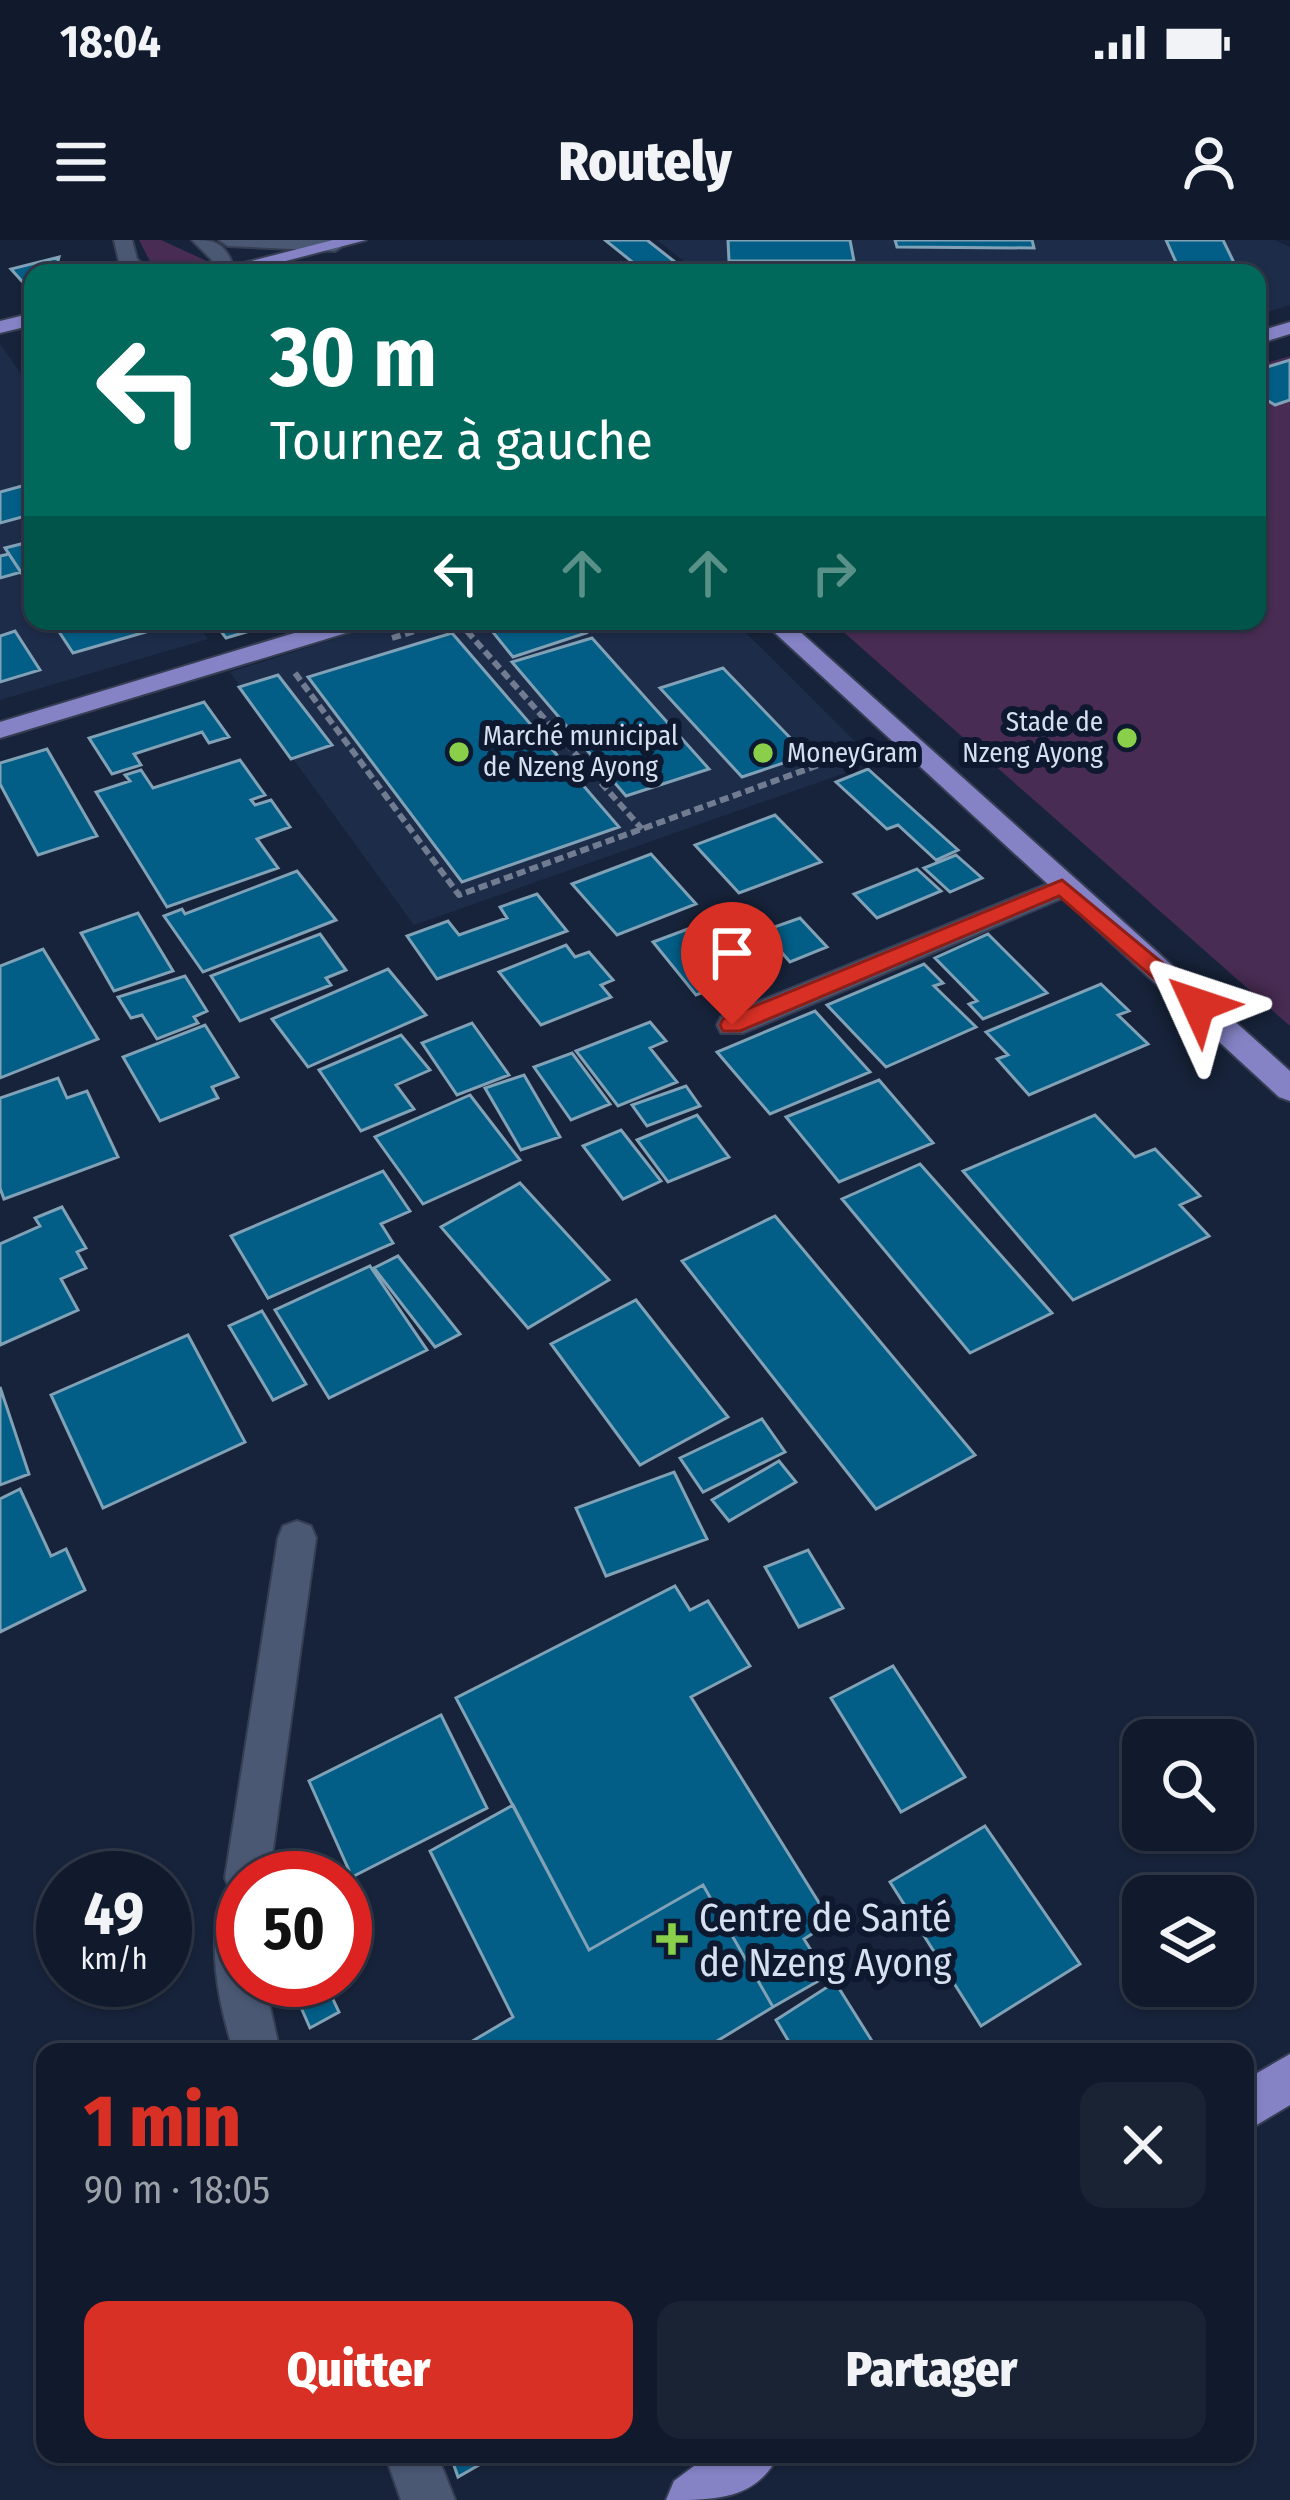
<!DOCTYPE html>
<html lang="fr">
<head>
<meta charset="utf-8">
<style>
	:root { --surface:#111a2c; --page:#1a2334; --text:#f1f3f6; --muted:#9ca1a9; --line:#303848; --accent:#d93025 }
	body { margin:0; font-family:"Fira Sans Condensed",sans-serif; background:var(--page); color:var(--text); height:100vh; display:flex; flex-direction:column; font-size:45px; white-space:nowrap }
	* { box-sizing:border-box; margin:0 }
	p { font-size:39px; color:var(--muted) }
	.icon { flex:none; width:66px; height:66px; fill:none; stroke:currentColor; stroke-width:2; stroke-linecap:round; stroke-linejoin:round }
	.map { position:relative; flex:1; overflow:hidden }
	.side { position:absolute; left:36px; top:1803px; width:1218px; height:420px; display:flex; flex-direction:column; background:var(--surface); border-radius:24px; box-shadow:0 3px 9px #0004,0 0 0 3px var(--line) }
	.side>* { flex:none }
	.banner { position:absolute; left:24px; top:24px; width:1242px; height:366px; border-radius:24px; box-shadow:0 3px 9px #0004,0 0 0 3px var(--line); background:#00695c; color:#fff; overflow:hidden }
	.tools { position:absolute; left:1122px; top:1479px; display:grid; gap:24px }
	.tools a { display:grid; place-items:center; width:132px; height:132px; border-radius:24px; background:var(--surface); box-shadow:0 3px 9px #0004,0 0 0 3px var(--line); font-size:60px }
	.speed { position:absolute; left:36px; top:1611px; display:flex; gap:24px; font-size:60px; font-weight:700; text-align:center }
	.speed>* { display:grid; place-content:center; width:156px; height:156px; border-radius:50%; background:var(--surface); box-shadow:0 3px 9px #0004,0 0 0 3px var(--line); line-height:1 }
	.speed small { font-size:30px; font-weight:400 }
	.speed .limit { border:18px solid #d22; background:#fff; color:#111 }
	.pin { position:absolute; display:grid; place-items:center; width:102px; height:102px; color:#fff; margin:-123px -51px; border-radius:50% 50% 50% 0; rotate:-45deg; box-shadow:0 0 12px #0007 }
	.pin .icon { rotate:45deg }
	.me { position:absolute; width:132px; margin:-66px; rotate:312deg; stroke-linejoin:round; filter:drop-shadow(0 0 9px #0008) }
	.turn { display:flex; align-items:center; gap:42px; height:252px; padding:0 48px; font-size:54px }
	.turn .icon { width:156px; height:156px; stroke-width:2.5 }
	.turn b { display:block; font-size:84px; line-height:102px }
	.lanes { display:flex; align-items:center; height:114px; padding:0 48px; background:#0003; justify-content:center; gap:60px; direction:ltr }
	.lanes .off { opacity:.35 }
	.round { display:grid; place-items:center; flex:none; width:126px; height:126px; border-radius:24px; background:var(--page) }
	.summary { display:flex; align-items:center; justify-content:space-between; height:204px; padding:0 48px }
	h1 { font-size:72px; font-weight:800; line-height:90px; color:var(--accent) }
	.action { display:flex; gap:24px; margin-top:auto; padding:24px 48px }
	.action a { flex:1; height:138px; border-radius:24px; background:var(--accent); color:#fff; font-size:48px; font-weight:800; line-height:138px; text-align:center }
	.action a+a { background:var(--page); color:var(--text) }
	.status { display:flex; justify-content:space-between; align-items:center; height:84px; padding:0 60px; background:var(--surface); direction:ltr }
	.status svg { height:33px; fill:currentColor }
	header { display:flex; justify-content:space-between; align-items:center; height:156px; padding:0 48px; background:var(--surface); font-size:54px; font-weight:800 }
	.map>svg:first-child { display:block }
</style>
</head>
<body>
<div class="status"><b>18:04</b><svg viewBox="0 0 49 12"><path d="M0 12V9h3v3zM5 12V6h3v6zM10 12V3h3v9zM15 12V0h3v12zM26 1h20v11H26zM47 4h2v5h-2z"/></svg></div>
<header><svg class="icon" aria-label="menu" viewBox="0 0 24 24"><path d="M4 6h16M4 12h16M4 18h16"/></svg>Routely<svg class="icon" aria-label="person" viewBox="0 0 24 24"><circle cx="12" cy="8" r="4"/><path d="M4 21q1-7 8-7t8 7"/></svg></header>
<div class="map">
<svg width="1290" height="2260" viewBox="0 0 1290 2260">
	<rect width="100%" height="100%" fill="#17233a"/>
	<path fill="#1d2c49" d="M657,0H1275L1290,7V65L1257,75V33H699Z
		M0,104L33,151V381H195L208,399L0,460Z
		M392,381H734L876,522L414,685L230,432Z"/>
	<path fill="#482c53" d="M139,0H161L209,22L183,31H155Z
		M1290,116V786L831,381H1257V126Z"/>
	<path fill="#025e87" stroke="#81a1b6" stroke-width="3" d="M605,0H647L689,33H646Z
		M728,0H850L854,21H729Z
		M895,0H1032L1034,8L897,7Z
		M1166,0H1223L1239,33H1181Z
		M59,17L55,33H33V46L28,48L11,29Z
		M1290,120V160L1275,165L1257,154V130Z
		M33,243V274L0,283V252Z
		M33,301V351L5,308Z
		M9,314L21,332L0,338V316Z
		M52,381H143L149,391L73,413Z
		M213,381H270L273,384L226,398Z
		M484,381H625L599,389L592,384L580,386L586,393L513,417Z
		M15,391L40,430L0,442V396Z
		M452,393L619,587L462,642L308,437Z
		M592,398L709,529L626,556L512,422Z
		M723,428L799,507L807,515L742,537L660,448Z
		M278,435L332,505L291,519L239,447Z
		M204,462L229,497L209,503L202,492L134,514L141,525L112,534L89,498Z
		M47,509L97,596L38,615L0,544V523Z
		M240,520L265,555L251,560L255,565L271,560L290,587L257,599L278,628L167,667L96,552L130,541L125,535L141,530L153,548Z
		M868,529L958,610L936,620L898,585L887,589L836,542Z
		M775,575L821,622L739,653L695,605Z
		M651,614L696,664L617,695L572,644Z
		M956,615L982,638L950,652L924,628Z
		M917,629L941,651L877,678L854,654Z
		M297,631L336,680L203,732L164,676L182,669L185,674Z
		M537,654L567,691L437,739L407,696L448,681L459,695L507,678L500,667Z
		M138,673L173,731L114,751L81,693Z
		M720,677L766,728L696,755L653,702Z
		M800,678L827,707L790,722L763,691Z
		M320,694L346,730L326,738L331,745L240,781L211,736Z
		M988,694L1047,753L983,779L969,764L977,761L935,718Z
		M566,705L575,717L589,712L613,740L601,745L611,757L541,785L499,732Z
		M43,709L98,799L0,838V726Z
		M924,724L943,743L934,746L976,787L886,827L827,765Z
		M388,729L426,775L308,827L272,779Z
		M185,736L207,771L194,777L198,783L157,799L142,775L131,778L118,757Z
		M1101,744L1129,771L1118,775L1148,804L1029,855L997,819L1008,815L986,792Z
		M815,771L870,832L770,874L717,812Z
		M650,782L666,801L650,808L677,842L618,866L576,811Z
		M472,783L509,835L457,855L422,803Z
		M205,785L238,837L212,847L218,858L160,881L123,817Z
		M401,795L430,830L396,845L414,869L361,891L319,830Z
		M572,813L610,864L571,880L534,827Z
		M524,835L560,897L521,910L485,848Z
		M58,838L67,858L87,851L118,917L4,959L0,948V858Z
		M879,840L933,903L839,942L786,877Z
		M686,846L700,866L647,886L632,865Z
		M470,855L520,920L423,964L375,897Z
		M697,875L729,917L668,942L637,900Z
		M1095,875L1135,917L1155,909L1200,956L1180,965L1209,996L1073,1060L963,931Z
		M621,890L661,941L623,959L583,906Z
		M920,924L1052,1073L970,1113L842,959Z
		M383,931L410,971L381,984L393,1003L268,1058L231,996Z
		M520,943L609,1040L528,1088L441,987Z
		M62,967L86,1008L77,1012L86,1028L61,1039L78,1070L0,1105V1004L40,986L35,978Z
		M775,976L975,1215L876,1269L682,1021Z
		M398,1016L460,1094L435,1107L374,1028Z
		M370,1026L427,1110L329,1158L275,1070Z
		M636,1060L728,1177L640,1225L551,1104Z
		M262,1071L306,1144L273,1160L229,1086Z
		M188,1095L245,1202L103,1268L51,1155Z
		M0,1147L29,1234L0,1245Z
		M762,1179L785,1212L703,1252L680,1218Z
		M779,1221L796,1242L729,1281L712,1260Z
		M674,1232L707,1299L606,1336L576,1268Z
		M20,1249L51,1316L66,1309L85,1350L0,1392V1259Z
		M808,1310L843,1368L799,1387L765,1327Z
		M675,1346L690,1370L708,1361L750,1426L691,1457L831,1682L804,1699L827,1736L773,1767L703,1645L589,1710L456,1458Z
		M893,1426L965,1537L901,1572L831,1458Z
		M441,1475L487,1568L352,1637L309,1541Z
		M513,1565L589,1710L703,1645L773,1767L699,1812H454L513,1777L430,1611Z
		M985,1586L1080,1724L981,1786L890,1642Z
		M289,1740H324L339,1772L310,1788Z
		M835,1742L872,1801L855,1812H795L776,1780Z
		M450,2214H498L458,2237Z"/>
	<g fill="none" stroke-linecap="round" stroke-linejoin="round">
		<defs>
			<path id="minor" d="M114,0H132L137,19L151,33H130L119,21Z
				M192,0C211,0 222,1 231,20L222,33H202L212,20Z
				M219,0H338L344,5L335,11L228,6Z
				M1062,638L1072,640L1076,647L1072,654L743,793H721L717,785L721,777Z
				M297,1281L311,1286L316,1298L269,1638H243V1740H264L280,1812H234C220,1768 201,1690 230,1650L225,1638L278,1298L283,1286Z
				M385,2214H437L455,2260H401Z"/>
			<path id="major" d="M333,0H366L240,33H205Z
				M33,73V85L0,93V81Z
				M1290,82V94L1257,104V92Z
				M334,381H372L369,386L0,498V482Z
				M762,381H788L1290,831V861L1279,857Z
				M1290,1814V1865L1245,1892V1840Z
				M710,2214H779C757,2260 715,2260 666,2260L674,2241Z"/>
		</defs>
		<use href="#minor" stroke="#363e53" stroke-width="4"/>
		<use href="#major" stroke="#363e53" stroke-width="4"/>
		<path stroke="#717c90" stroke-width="6" stroke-dasharray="9 4.5" stroke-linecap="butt" d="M458,381L642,589
			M392,398L448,381
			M295,433L459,655L863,509"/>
		<use href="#minor" fill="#4a5873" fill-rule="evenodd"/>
		<use href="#major" fill="#8583c5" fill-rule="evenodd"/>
	</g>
	<path fill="#d93025" stroke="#8d1f18" stroke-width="3" d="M1062,640L1206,759V770H1190L1059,656L740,791H723L720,785L723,779Z"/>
	<g fill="#89cf49" stroke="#0e1930" stroke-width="4.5">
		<circle cx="1127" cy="498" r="12"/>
		<circle cx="459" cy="512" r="12"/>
		<circle cx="763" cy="513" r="12"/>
		<path d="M666 1681h12v12h12v12h-12v12h-12v-12h-12v-12h12z"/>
	</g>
	<g text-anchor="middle" stroke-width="12" stroke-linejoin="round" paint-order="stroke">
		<g font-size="27" fill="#d7e0f0" stroke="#0e1930" text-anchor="start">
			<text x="1103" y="491" text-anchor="end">Stade de<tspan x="1103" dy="31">Nzeng Ayong</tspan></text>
			<text x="483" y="505">Marché municipal<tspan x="483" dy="31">de Nzeng Ayong</tspan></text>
			<text x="787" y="522">MoneyGram</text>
		</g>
		<g font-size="39" fill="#d7e0f0" stroke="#0e1930" text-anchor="start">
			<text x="699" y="1691">Centre de Santé<tspan x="699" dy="45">de Nzeng Ayong</tspan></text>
		</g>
	</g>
</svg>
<div class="tools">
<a><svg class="icon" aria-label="search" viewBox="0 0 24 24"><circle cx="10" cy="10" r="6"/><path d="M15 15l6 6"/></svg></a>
<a><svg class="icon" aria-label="layers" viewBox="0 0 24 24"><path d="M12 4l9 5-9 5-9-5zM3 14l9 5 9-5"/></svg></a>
</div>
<div class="speed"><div>49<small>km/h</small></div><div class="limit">50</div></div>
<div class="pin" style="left:732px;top:785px;background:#d93025"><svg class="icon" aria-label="arrive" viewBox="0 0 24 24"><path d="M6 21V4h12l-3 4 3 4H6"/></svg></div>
<svg class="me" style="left:1198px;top:765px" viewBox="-20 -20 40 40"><path d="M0-17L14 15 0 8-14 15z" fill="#d93025" stroke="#fff" stroke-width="4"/></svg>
<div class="banner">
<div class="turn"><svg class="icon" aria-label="left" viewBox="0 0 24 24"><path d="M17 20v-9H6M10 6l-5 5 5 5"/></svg><div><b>30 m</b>Tournez à gauche</div></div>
<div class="lanes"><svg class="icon" aria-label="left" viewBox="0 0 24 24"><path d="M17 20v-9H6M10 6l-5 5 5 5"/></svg><svg class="icon off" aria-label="ahead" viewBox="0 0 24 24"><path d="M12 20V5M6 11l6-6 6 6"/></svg><svg class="icon off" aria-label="ahead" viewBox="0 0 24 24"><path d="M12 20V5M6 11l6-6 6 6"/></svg><svg class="icon off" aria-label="right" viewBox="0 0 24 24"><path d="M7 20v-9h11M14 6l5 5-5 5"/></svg></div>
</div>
<section class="side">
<div class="summary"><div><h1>1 min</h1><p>90 m · 18:05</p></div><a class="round"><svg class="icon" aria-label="close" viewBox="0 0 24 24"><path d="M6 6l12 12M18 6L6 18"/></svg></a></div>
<div class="action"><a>Quitter</a><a>Partager</a></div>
</section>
</div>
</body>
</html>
